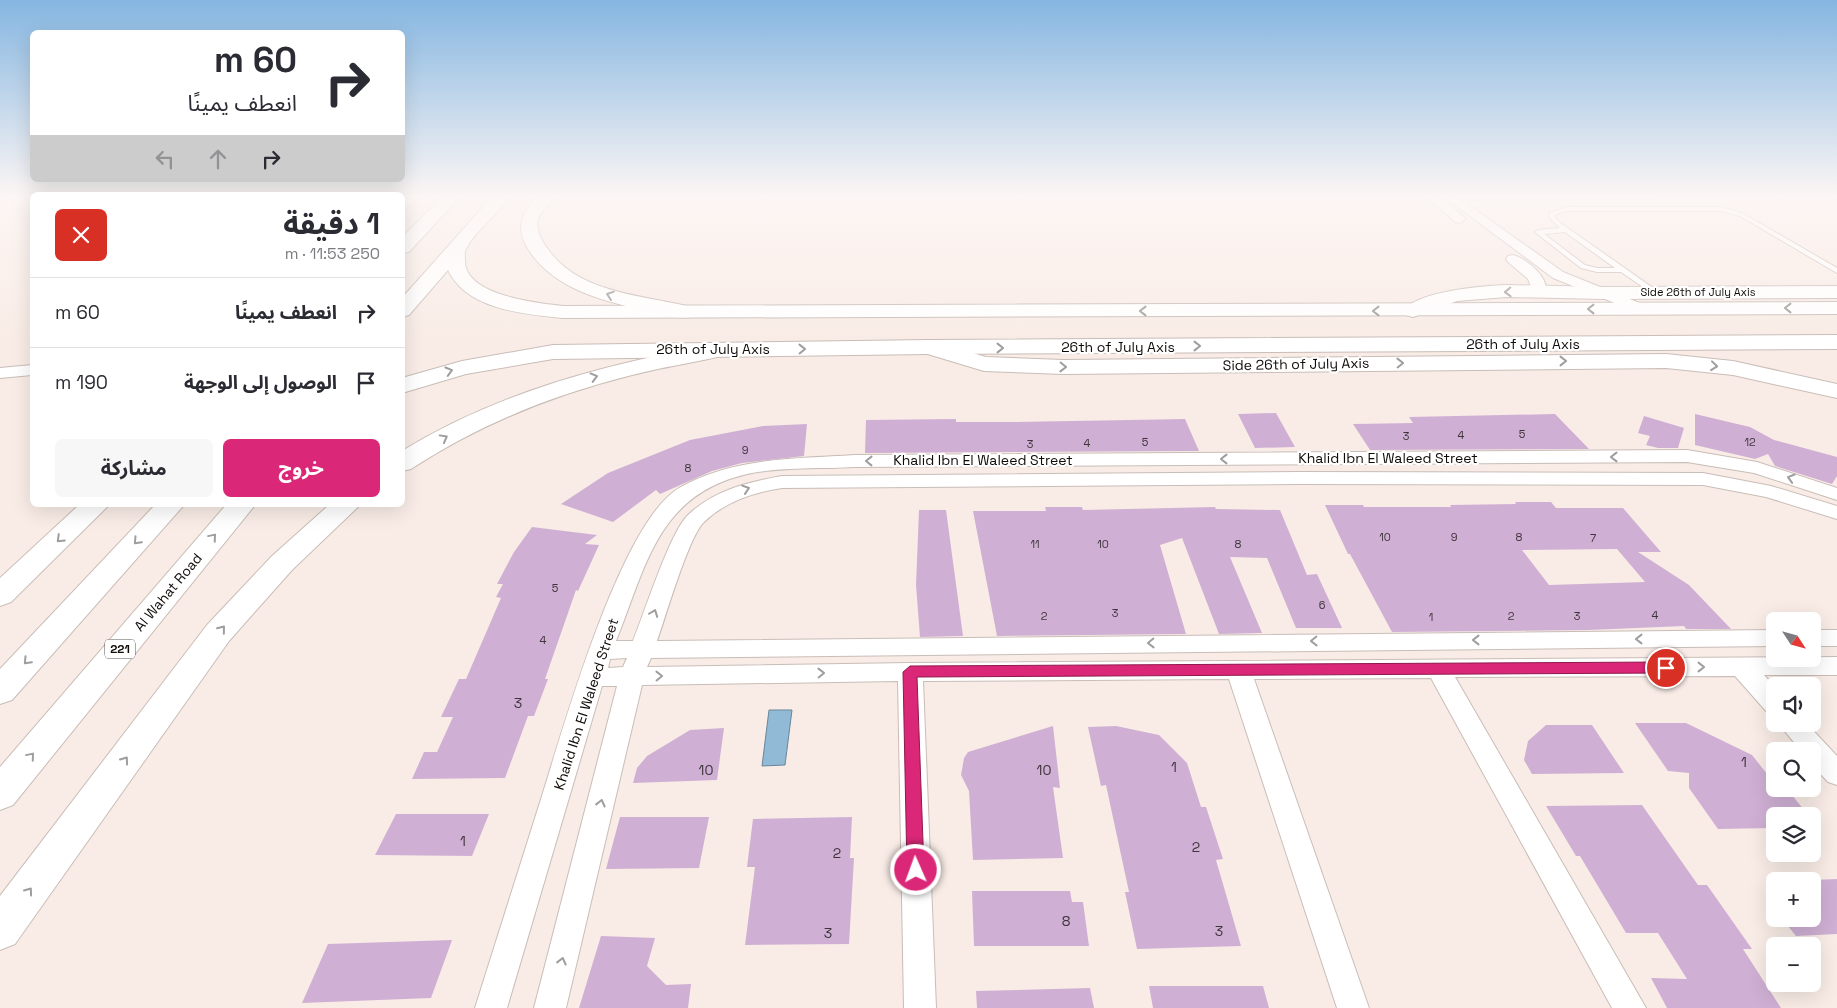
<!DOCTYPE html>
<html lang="ar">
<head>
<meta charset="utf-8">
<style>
	:root { --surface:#fff; --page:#f7f7f7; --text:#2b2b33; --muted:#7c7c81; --line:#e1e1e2; --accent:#db2777 }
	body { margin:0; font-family:"Space Grotesk","Noto Sans Arabic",sans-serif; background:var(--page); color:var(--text); direction:rtl; height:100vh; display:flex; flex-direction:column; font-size:19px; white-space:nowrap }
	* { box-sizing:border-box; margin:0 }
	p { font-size:16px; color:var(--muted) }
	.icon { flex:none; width:28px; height:28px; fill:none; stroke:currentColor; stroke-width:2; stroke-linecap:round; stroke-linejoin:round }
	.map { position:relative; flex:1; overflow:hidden; direction:ltr }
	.sheet { position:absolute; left:30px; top:192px; width:375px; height:315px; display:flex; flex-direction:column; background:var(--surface); border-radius:8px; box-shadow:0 5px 20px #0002; direction:rtl }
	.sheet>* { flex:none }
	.guide { position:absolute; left:30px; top:30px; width:375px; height:152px; border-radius:8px; box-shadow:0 5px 20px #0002; direction:rtl; background:#fff; color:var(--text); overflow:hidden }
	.needle { width:32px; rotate:126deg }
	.controls { position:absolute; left:1766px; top:612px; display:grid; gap:10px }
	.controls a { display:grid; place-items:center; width:55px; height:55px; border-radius:8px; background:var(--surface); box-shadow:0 5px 20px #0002; font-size:25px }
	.pin { position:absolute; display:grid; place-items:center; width:42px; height:42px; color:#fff; margin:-21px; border:2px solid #fff; border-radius:50%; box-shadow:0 1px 5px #0007 }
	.me { position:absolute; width:55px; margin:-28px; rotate:358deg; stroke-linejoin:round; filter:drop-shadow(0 0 4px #0008) }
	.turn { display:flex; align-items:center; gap:18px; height:105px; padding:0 25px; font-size:22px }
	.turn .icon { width:65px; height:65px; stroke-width:2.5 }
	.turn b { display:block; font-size:35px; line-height:42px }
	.lanes { display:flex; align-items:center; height:48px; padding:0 25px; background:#0003; justify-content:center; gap:25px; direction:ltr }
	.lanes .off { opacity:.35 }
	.round { display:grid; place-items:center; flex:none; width:52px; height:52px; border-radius:8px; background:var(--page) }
	.headline { display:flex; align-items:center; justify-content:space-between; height:85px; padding:0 25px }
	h1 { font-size:30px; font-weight:700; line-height:38px }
	.action { display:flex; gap:10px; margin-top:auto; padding:10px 25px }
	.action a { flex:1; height:58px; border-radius:8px; background:var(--accent); color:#fff; font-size:20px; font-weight:700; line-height:58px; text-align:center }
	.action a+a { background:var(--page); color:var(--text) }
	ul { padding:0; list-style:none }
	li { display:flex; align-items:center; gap:15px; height:70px; padding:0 25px; border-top:1px solid var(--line) }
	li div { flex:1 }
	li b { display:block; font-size:19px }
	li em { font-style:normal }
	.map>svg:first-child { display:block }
</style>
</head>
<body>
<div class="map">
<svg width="1837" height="1008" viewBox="0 0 1837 1008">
	<rect width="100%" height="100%" fill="#f9ece6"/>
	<path fill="#c3d9bd" d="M1467,198H1723L1471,202Z"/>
	<path fill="#90bad6" stroke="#698698" d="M769,710H792L785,765L762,766Z"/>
	<path fill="#cfb0d4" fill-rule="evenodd" d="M1276,413L1295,447L1255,448L1238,414Z
		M1555,414L1589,449L1370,450L1353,424L1413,423L1409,417Z
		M1695,414L1750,427L1774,440L1837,457V476L1832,484L1775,466L1768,454L1755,459L1695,445Z
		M1644,416L1684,428L1678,448H1658L1646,445L1650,436L1638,433Z
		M956,419V422H1016L1185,419L1199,451L865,453L866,420Z
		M807,424L804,456L742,463L712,471L660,494L656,490L613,522L561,504L608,473L690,440L763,426Z
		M1515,502H1551L1556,508H1623L1661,552H1638L1689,585L1731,629H1686L1684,626L1589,630L1392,632L1350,554H1348L1325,505H1363L1364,507H1451L1450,505L1516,504ZM1617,549L1645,582L1549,585L1522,550Z
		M1045,507H1082L1083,510L1215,507L1216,509L1280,510L1307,575L1317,574L1342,628H1296L1267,558L1230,557L1262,633L1219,634L1182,538L1160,545L1186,634L997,636L973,511H1046Z
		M919,510H946L963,636L920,637L916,585Z
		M532,527L597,535L585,544L599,545L578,591L576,590L545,679H548L534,716H528L505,778L412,779L424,752H437L453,717H441L459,679H466L501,598L496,597L503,584H497L514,552Z
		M1635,723H1686L1752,755L1775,784V789H1787L1809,816H1775V828L1718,829L1689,788V773L1668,771Z
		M1546,725H1592L1624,773L1532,774L1524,760L1528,741Z
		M1053,726L1060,788L1053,787L1063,858L973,860L969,791L961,775L964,758L968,752Z
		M1116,726L1159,735L1187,763L1201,807H1206L1223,859L1216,860L1241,946L1137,949L1125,892H1129L1106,785L1101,786L1088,727Z
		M724,728L717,780L633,783L637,768L647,756L690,730Z
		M1642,805L1698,885H1707L1752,949H1743L1781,1008H1667L1651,978L1687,979L1658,933H1626L1580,856H1576L1546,806Z
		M396,814H489L472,856L375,855Z
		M620,817H709L699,868L606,869Z
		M852,817L850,858H854L849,944L745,945L755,867H747L753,819Z
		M1837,879V934L1796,936L1782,919H1812V880Z
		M972,891H1070L1072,902H1083L1089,946H974Z
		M601,936L655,938L647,966L666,985L691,984L688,1008H579Z
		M452,940L431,998L302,1003L328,944Z
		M1149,986H1263L1269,1008H1153Z
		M1090,988L1094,1008H977L976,991Z"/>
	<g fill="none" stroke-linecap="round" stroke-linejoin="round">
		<defs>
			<path id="lane" d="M1567,207H1722L1744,214L1837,268V273L1740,216L1722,211H1567L1556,214L1555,217L1559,222L1656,290L1657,292L1653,294L1621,272H1597L1581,268L1536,233L1535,232L1538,230L1560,228L1549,217L1550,213ZM1565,232L1615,268H1597L1585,265L1544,234Z"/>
			<path id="street" d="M1429,198H1442L1466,219L1460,223L1455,222Z
				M1446,198H1459L1563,272L1647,306L1650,309L1642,314L1637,312L1553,278Z
				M1513,255C1526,258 1553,280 1544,295H1534L1528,279L1508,262L1506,259L1508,256Z
				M32,365V375L0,378V368Z
				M1687,450L1757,462L1837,488V500L1754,473L1687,462L855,467C822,469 784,467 752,473C658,492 647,564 616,641H633C644,614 670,532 688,515C714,490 748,482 782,476L1297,472L1703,473L1771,486L1837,506V519L1766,497L1703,485L1297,484L782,488C754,492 724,502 703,523C688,539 666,616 657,641L1775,630V646L651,658L647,667L910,663L1837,657V675H1764L1775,687V714L1766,711L1735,676L1455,677L1646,1008H1612L1431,678L1254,679L1369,1008H1337L1229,679L923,681L936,1008H904L898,681L642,685L566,1008H534L617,686H602L507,1008H475C497,938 519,869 541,799C563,730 620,523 679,488C733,457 795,459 855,455ZM627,658L623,667L608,668L610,659Z
				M1812,630H1837V646H1812Z
				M1779,724H1807L1837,756V785L1828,782L1812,765V751H1801Z"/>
			<path id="secondary" d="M402,198H416L408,207L402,208Z
				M536,198H553C549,205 540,211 538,220C536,230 541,240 547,248C579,295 646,295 695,308L698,312L695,316C678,321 656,313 639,309C599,300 555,288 530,252C516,231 519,216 536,198Z
				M1506,285L1604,287L1837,286V298L1604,299L1506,297L1457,301L1413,317L1406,315L1403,311C1417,291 1482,286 1506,285Z
				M929,340L986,357L1064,360L1666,354L1733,361L1837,384V398L1733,375L1666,368L1064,374L984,371L921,352L918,347L921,342Z
				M714,344L722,346L725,351L722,356C692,363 662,367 632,375C552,395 480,424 411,469L402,471V451C498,392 604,365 714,344Z
				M79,505H109L11,602L0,606V578Z
				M329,505H360L292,570L229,641L15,944L0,950V896L207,625L272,556Z"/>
			<path id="highway" d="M442,198H459L409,252L402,253V237Z
				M491,198H508C497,215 475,231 466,249C464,252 465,256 465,260C464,296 538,303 563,306L1837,302V314L563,318C524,314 467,310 448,270L409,315L402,317V298Z
				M1837,335V349L929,354L553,359L466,374L402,393V378L462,361L553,345L929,340Z
				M155,505H184L12,700L0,704V669Z
				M226,505H255L13,805L0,810V767Z"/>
		</defs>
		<use href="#lane" stroke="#c9bdb7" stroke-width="2"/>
		<use href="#street" stroke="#c9bdb7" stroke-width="2"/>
		<use href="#secondary" stroke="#c9bdb7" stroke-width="2"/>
		<use href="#highway" stroke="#c9bdb7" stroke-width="2"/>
		<use href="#lane" fill="#fff" fill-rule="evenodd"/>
		<use href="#street" fill="#fff" fill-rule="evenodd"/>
		<use href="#secondary" fill="#fff" fill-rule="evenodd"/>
		<use href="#highway" fill="#fff" fill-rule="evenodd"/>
	</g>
	<defs><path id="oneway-chevron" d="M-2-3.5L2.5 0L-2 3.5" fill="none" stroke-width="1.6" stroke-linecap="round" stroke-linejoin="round" transform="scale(1.25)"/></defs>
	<g stroke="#9f9d9d">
		<use href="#oneway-chevron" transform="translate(1508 292) rotate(178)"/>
		<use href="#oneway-chevron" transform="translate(610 295) rotate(-161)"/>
		<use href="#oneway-chevron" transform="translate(1788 308) rotate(180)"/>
		<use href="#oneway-chevron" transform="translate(1591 309) rotate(180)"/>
		<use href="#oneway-chevron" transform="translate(1143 311) rotate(180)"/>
		<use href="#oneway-chevron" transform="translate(1376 311) rotate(180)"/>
		<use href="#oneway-chevron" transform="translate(1197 346)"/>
		<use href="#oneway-chevron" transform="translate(1000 348)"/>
		<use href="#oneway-chevron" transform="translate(802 349) rotate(-1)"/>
		<use href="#oneway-chevron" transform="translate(1563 361)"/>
		<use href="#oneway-chevron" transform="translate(1400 363) rotate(-1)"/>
		<use href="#oneway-chevron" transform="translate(1714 366) rotate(6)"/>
		<use href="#oneway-chevron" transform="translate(1063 367) rotate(1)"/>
		<use href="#oneway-chevron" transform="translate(449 371) rotate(-16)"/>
		<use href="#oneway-chevron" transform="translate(594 377) rotate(-15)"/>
		<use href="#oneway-chevron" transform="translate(444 438) rotate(-29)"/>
		<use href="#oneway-chevron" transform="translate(1614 457) rotate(180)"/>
		<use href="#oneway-chevron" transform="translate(1224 459) rotate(180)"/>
		<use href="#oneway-chevron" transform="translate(869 461) rotate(180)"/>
		<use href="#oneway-chevron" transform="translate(1791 478) rotate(-163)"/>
		<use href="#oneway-chevron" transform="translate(746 489) rotate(-18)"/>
		<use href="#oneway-chevron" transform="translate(213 537) rotate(-50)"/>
		<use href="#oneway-chevron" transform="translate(60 539) rotate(136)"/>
		<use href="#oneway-chevron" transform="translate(137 541) rotate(133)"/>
		<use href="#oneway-chevron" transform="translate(654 613) rotate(-69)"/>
		<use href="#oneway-chevron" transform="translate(222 629) rotate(-51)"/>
		<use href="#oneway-chevron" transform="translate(1639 639) rotate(180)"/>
		<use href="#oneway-chevron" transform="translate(1476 640) rotate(180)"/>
		<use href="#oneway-chevron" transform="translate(1314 641) rotate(179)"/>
		<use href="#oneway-chevron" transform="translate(1151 643) rotate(179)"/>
		<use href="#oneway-chevron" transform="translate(27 661) rotate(133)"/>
		<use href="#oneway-chevron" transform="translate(1701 667)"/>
		<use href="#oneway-chevron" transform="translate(821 673) rotate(-1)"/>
		<use href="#oneway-chevron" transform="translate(659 676) rotate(-1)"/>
		<use href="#oneway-chevron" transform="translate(31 756) rotate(-50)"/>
		<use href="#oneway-chevron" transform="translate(125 760) rotate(-54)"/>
		<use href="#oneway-chevron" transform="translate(601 803) rotate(-76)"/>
		<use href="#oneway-chevron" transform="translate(29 891) rotate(-54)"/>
		<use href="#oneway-chevron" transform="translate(562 961) rotate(-76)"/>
	</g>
	<linearGradient id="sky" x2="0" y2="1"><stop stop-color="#85b6e1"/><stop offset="0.58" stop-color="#fcf6f4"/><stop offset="1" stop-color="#fcf6f4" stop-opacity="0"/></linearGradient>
	<rect width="1837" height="339" fill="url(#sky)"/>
	<path fill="#db2777" stroke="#8e194d" d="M1666,662L1673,668L1666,673L917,677L924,870L922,875L916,877L910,875L907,870L903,672L910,666Z"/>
	<g text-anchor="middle" stroke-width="4.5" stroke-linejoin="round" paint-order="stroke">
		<g font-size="11" fill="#0f0b09" stroke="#fff">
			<text x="1698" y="296">Side 26th of July Axis</text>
		</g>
		<g font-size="11" fill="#3f343c">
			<text x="1522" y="438">5</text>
			<text x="1461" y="439">4</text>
			<text x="1406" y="440">3</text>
			<text x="1145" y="446">5</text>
			<text x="1750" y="446">12</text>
			<text x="1087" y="447">4</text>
			<text x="1030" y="448">3</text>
			<text x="745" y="454">9</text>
			<text x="688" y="472">8</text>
			<text x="1385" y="541">10</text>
			<text x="1454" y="541">9</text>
			<text x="1519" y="541">8</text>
			<text x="1593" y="542">7</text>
			<text x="1035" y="548">11</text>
			<text x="1103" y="548">10</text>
			<text x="1238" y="548">8</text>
			<text x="555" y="592">5</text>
			<text x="1322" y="609">6</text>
			<text x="1115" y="617">3</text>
			<text x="1655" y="619">4</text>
			<text x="1044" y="620">2</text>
			<text x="1511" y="620">2</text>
			<text x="1577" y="620">3</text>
			<text x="1431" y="621">1</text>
			<text x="543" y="644">4</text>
		</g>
		<rect fill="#fff" stroke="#575453" stroke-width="1" x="105" y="639.5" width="30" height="19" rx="4"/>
		<g font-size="12" font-weight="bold" fill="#0f0b09">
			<text x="120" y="653">221</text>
		</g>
		<g font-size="14" fill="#0f0b09" stroke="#fff">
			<text x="1523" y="349">26th of July Axis</text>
			<text x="1118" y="352">26th of July Axis</text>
			<text x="713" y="354">26th of July Axis</text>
			<text transform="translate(1296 364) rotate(-1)" y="5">Side 26th of July Axis</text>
			<text x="1388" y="463">Khalid Ibn El Waleed Street</text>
			<text x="983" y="465">Khalid Ibn El Waleed Street</text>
			<text transform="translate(168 592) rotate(-50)" y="5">Al Wahat Road</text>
			<text transform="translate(586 704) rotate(-72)" y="5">Khalid Ibn El Waleed Street</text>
		</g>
		<g font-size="14" fill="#3f343c">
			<text x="518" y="708">3</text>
			<text x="1744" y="767">1</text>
			<text x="1174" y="772">1</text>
			<text x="706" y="775">10</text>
			<text x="1044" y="775">10</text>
			<text x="463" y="846">1</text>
			<text x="1196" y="852">2</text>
			<text x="837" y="858">2</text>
			<text x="1066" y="926">8</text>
			<text x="1219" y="936">3</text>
			<text x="828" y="938">3</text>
		</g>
	</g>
</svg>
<div class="controls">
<a><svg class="needle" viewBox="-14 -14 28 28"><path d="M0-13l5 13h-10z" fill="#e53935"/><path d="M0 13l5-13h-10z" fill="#7c7c81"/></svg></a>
<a><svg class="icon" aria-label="sound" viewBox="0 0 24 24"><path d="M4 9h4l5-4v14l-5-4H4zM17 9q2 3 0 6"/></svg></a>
<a><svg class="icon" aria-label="search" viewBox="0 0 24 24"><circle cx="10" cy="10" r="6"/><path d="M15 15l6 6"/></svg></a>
<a><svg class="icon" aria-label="layers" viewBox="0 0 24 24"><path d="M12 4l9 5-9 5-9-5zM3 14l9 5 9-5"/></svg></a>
<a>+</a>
<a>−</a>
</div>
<div class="pin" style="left:1666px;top:668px;background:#d93025"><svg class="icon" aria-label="arrive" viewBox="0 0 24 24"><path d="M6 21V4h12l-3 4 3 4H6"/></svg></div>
<svg class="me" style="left:916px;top:870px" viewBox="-20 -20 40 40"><circle r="17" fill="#db2777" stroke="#fff" stroke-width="3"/><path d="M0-11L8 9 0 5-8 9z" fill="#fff"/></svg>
<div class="guide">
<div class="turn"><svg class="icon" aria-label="right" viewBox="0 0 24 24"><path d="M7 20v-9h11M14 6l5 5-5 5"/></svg><div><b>60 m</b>انعطف يمينًا</div></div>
<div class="lanes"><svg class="icon off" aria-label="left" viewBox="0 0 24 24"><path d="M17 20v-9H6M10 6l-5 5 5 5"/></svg><svg class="icon off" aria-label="ahead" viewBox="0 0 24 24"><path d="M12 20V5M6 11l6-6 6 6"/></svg><svg class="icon" aria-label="right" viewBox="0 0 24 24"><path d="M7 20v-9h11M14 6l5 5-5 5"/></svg></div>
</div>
<section class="sheet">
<div class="headline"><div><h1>1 دقيقة</h1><p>250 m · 11:53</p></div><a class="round" style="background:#d93025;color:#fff"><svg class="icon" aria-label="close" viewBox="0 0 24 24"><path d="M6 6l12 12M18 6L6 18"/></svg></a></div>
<ul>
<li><svg class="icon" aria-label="right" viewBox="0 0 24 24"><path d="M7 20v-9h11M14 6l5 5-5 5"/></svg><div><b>انعطف يمينًا</b></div><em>60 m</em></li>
<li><svg class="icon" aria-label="arrive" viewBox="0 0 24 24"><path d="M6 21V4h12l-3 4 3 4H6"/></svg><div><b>الوصول إلى الوجهة</b></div><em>190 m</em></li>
</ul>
<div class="action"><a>خروج</a><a>مشاركة</a></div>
</section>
</div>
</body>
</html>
